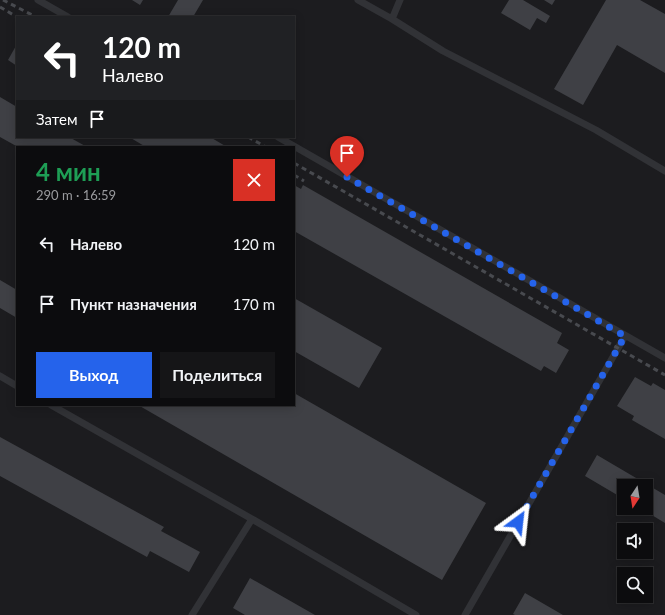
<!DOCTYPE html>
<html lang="ru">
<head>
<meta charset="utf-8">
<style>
	:root { --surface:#0c0c0e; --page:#151517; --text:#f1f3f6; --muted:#9a9b9e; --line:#2c2c2e; --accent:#2563eb }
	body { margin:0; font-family:Lato,sans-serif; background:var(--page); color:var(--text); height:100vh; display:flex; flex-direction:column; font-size:15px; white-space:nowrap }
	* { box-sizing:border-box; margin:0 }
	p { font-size:13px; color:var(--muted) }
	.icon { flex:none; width:22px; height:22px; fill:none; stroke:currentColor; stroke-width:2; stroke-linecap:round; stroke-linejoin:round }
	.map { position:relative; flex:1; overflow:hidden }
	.side { position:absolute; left:16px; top:146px; width:279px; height:260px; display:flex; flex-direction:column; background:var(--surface); border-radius:0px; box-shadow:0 2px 10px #0003,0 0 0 1px var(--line) }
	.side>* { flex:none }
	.top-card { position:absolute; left:16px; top:16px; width:279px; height:122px; border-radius:0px; box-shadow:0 2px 10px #0003,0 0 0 1px var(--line); background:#202124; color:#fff; overflow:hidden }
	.needle { width:26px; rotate:192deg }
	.fabs { position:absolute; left:617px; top:479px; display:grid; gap:8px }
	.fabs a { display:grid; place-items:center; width:36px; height:36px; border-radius:0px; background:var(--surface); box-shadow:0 2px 10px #0003,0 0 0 1px var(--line); font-size:20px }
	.pin { position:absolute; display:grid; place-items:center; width:34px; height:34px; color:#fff; margin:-41px -17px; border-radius:50% 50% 50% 0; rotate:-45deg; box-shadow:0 0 4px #0007 }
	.pin .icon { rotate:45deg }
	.me { position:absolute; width:44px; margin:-22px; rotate:30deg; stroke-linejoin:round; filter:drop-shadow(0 0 3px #0008) }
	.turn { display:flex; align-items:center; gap:14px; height:84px; padding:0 20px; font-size:18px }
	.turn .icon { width:52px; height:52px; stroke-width:2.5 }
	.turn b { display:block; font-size:28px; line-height:34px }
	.then { display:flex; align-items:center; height:38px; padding:0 20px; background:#0003; gap:8px; font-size:15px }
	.round { display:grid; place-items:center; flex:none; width:42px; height:42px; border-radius:0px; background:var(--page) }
	.head { display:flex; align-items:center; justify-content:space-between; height:68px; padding:0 20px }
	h1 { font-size:24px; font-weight:700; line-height:30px; color:#1e9e55 }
	.primary-button { display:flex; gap:8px; margin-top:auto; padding:8px 20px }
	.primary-button a { flex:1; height:46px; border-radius:0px; background:var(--accent); color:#fff; font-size:16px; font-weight:700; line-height:46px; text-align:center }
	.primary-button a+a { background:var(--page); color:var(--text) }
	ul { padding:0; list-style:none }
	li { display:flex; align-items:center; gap:12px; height:60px; padding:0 20px }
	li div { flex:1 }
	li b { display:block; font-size:15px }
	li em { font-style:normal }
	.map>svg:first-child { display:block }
</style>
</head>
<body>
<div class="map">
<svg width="665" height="615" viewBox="0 0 665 615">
	<rect width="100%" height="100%" fill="#101012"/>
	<path fill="#1c1c1f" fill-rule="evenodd" d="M0,0H665V615H0ZM17,17H294V137H17ZM17,147H294V405H17ZM624,486H646V508H624ZM624,530H646V552H624ZM624,574H646V596H624Z"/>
	<path fill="#3f4045" d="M132,0H143L140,5Z
		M178,0H203L193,17H168Z
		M509,0H523L550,16L546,23L537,18L530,30L501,13Z
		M544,0H555L552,5Z
		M606,0H640L665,14V73L617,45L583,105L554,89Z
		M17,44V66L8,60Z
		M0,97L17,107V137H69L87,147H18L0,137Z
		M129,137H210L227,147H146Z
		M294,185L301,189L303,185L562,333L557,343L569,350L556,373L544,366L541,371L294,231Z
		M0,280L17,290V318L0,308Z
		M294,298L382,348L359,388L294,351Z
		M635,377L651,386L653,383L665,390V439L632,420L634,416L617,406Z
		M294,393L486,503L442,580L138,405H294Z
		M0,437L164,527L161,531L200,552L189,572L150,551L147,557L0,476Z
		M597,455L665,495V523L640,508H646V486H624V499L585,476Z
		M250,578L315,615H245L233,608Z
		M525,593L563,615H515L513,614Z"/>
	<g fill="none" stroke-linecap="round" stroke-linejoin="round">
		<path stroke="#313236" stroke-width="7" d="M38,0L68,17
			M358,0L392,19L443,51L596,130L665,171
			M392,19L400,0
			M278,137L665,358
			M0,376L17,386
			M51,405L252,519L416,615
			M192,615L252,519
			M465,615L625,336"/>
		<path stroke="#484a4f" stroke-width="3" stroke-dasharray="5 4" stroke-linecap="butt" d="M3,0L36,17
			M0,7L17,17
			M248,137L266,147
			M294,163L665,375
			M294,175L304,181"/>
	</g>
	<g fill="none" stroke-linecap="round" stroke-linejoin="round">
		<path stroke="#2563eb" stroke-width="7" stroke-dasharray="0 12.6" d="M347,177L625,336L518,522"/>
	</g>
</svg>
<div class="fabs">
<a><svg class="needle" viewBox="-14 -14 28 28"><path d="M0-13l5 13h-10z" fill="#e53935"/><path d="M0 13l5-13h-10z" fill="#9a9b9e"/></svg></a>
<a><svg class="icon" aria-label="sound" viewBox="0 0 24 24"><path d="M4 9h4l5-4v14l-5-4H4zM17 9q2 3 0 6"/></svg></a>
<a><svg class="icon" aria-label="search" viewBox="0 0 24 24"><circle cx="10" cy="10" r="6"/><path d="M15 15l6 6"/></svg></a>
</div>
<div class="pin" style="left:347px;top:177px;background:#d93025"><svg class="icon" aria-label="arrive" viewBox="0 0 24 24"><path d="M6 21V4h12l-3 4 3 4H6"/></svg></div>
<svg class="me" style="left:518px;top:522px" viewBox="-20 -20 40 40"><path d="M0-17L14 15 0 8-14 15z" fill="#2563eb" stroke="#fff" stroke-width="4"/></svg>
<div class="top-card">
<div class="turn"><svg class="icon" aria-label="left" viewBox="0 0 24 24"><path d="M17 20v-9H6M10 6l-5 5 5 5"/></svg><div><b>120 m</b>Налево</div></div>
<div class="then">Затем<svg class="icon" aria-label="arrive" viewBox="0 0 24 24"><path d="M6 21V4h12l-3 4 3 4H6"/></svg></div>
</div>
<section class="side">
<div class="head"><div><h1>4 мин</h1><p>290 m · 16:59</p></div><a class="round" style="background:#d93025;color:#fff"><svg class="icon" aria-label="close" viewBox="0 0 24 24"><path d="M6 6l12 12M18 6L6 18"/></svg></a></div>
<ul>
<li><svg class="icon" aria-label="left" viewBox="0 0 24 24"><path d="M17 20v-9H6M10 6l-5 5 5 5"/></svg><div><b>Налево</b></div><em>120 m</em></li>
<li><svg class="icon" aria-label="arrive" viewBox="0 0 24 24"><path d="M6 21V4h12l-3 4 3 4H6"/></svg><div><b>Пункт назначения</b></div><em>170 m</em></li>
</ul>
<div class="primary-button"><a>Выход</a><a>Поделиться</a></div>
</section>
</div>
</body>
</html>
